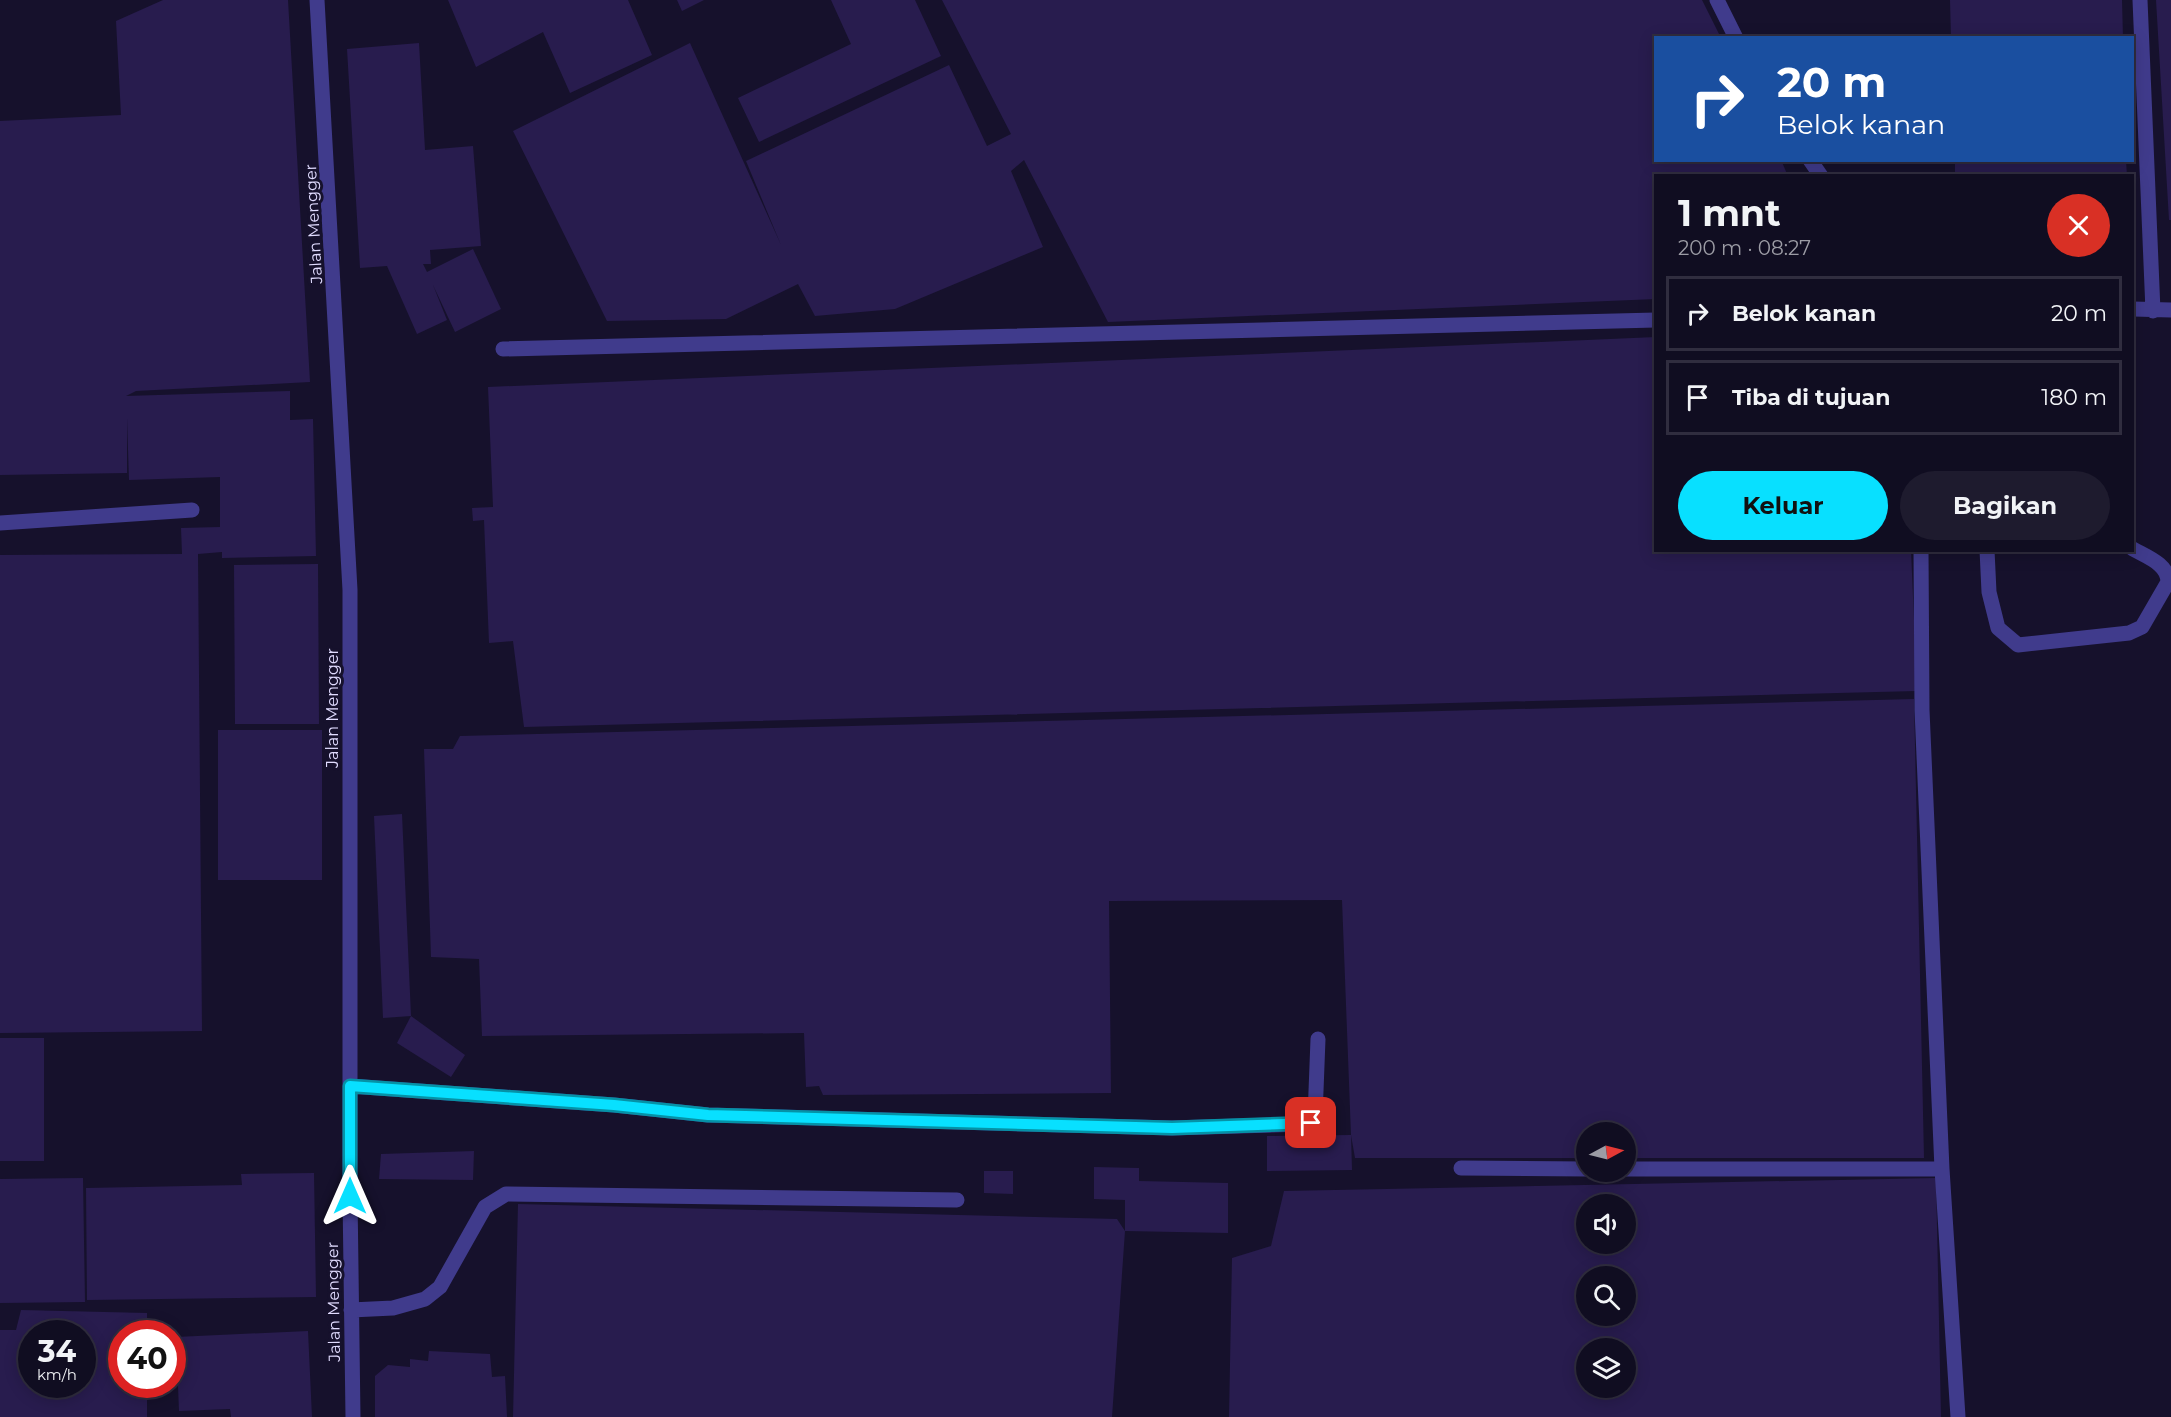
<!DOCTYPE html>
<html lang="id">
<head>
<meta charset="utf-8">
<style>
	:root { --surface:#100d21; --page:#1e1b2e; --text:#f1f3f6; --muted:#9c9ca5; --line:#302d3f; --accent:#08e0ff }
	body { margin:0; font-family:Montserrat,sans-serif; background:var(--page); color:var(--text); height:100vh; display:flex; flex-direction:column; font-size:22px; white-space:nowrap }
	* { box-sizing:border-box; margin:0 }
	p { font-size:20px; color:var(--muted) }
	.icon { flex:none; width:33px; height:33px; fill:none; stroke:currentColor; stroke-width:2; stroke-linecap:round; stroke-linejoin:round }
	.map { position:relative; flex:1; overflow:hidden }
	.drawer { position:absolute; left:1654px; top:174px; width:480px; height:378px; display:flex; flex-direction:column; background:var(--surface); border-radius:0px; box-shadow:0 3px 15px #0003,0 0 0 2px var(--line) }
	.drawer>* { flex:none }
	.hud { position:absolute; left:1654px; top:36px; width:480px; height:126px; border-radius:0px; box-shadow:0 3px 15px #0003,0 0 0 2px var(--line); background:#1a4fa0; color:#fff; overflow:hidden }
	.needle { width:39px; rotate:83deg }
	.controls { position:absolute; left:1576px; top:1122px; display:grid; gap:12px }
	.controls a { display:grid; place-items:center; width:60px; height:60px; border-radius:50%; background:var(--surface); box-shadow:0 3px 15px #0003,0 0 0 2px var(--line); font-size:30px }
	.speed { position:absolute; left:18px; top:1320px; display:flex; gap:12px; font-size:30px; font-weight:700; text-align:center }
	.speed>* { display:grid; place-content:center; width:78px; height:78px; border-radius:50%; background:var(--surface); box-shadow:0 3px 15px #0003,0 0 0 2px var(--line); line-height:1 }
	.speed small { font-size:15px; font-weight:400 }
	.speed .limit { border:9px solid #d22; background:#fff; color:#111 }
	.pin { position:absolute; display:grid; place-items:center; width:51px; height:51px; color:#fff; margin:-26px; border-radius:12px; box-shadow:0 3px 9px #0006 }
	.me { position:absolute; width:66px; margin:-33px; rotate:0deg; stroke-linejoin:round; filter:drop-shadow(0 0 4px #0008) }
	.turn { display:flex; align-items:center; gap:21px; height:126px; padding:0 24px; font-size:27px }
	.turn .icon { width:78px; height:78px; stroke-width:2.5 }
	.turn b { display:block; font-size:42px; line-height:51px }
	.round { display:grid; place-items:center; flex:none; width:63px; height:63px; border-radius:32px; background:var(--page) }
	.headline { display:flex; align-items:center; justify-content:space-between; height:102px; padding:0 24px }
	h1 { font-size:36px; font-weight:700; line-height:45px }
	.button { display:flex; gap:12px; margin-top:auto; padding:12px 24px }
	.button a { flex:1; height:69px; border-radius:36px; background:var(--accent); color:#111; font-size:24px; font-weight:700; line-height:69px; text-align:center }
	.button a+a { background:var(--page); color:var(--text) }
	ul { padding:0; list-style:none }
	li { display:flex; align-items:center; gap:18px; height:75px; margin:0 12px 9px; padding:0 12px; border:3px solid var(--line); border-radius:0px }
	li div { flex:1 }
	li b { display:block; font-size:22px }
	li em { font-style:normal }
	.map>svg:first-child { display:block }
</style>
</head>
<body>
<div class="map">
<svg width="2171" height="1417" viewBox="0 0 2171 1417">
	<rect width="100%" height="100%" fill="#16112c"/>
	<path fill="#281c4e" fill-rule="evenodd" d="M163,0H288L310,382L136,391L126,396L290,391V420L313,419L316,556L222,558V552L198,554L202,1031L0,1033V555L182,554L181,528L220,527V477L129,480L127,418V473L0,475V121L121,115L116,21Z
		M448,0H628L652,55L570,93L543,32L476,67Z
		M677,0H704L682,11Z
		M831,0H915L941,56L759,142L738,98L851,44Z
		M942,0H1702L1721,38H1656V160H1781L1788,176H1656V299L1108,322L1024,160L1011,171L1043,247L895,309L815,316L798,284L726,319L607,321L513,131L690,43L781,245L746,161L949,65L987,146L1011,134Z
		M1950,0H2122L2123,38H1951Z
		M2156,0H2171V220H2169Z
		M419,43L425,150L473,146L481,246L430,250L431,264H423L427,272L473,249L501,309L455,332L433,285L447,320L417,334L387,266L360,268L347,49Z
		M1955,160H2126L2127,176H1955Z
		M1656,337V550H1911L1917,691L524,727L513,641L489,643L484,520L473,521L472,508L493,507L488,387Z
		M318,564L319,724H235L234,565Z
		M1914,699L1924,1158H1626V1132H1587V1158H1355L1351,1135L1352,1170L1267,1171V1136L1351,1135L1342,900L1109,901L1111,1093L823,1095L819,1086L806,1087L804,1033L482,1036L479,959L431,957L424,749H453L460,736Z
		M218,730H322V880H218Z
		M402,814L411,1016L383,1018L374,816Z
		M411,1016L465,1055L451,1077L397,1043Z
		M0,1038H44V1161H0Z
		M474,1151L473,1180L379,1179L381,1154Z
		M1094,1167L1139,1168V1181L1228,1183V1233L1125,1231V1200L1094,1199Z
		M984,1171H1013V1194L984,1193Z
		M314,1173L316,1297L87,1300L86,1188L242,1185L241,1174Z
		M83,1178L85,1302L0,1303V1179Z
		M1936,1178L1941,1417H1229L1232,1258L1271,1246L1284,1191ZM1587,1204H1626V1244H1587ZM1587,1276H1626V1316H1587ZM1587,1348H1626V1388H1587Z
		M518,1204L1117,1219L1125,1231L1112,1417H513Z
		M21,1310L147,1313V1334H122V1384H147V1417H0V1330H16ZM32,1334H82V1384H32Z
		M308,1331L312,1417H231L230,1409L179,1411L176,1337Z
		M429,1351L490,1354L492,1377L505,1376L507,1417H375V1376L388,1365L410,1367V1359L428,1361Z"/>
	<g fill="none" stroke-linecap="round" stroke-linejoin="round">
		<path stroke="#403b8c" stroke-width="15" d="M317,0L350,590V1196L353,1417
			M1717,0L1736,38
			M2140,0L2153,311
			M1810,160L1821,176
			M2133,309L2171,310
			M503,349L1656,320
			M0,523L192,510
			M1987,550L1989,592L1998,628L2018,645L2129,633L2142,627L2168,582C2168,564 2147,557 2133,549
			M350,1086L614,1105L708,1115L1172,1128L1306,1124L1311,1123L1315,1117L1318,1039
			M1461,1168L1587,1169
			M1626,1169H1942L1922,710L1921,550
			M1942,1169L1958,1417
			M351,1310L393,1308L425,1299L440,1287L485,1207L506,1194L957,1200"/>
	</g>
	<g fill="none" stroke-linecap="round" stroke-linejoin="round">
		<defs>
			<path id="route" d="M350,1196V1086L614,1105L708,1115L1172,1128L1311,1123"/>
		</defs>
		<use href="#route" stroke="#0592a6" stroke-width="15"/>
		<use href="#route" stroke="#08e0ff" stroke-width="10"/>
	</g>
	<g text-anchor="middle" stroke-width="6" stroke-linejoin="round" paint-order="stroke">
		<g font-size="16" fill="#e1dcff" stroke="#16112c">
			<text transform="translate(313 224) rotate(-93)" y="6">Jalan Mengger</text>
			<text transform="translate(332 708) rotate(-90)" y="6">Jalan Mengger</text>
			<text transform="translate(333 1302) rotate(-91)" y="6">Jalan Mengger</text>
		</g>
	</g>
</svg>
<div class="controls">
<a><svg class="needle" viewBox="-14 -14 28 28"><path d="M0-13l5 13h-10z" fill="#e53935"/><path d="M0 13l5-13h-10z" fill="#9c9ca5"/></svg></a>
<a><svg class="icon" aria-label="sound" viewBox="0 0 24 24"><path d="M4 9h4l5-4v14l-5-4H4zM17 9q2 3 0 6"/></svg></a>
<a><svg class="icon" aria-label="search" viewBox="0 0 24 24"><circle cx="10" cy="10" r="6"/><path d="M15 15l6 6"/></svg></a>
<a><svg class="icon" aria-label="layers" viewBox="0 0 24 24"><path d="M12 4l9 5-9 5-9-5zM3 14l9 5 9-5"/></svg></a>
</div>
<div class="speed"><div>34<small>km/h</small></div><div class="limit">40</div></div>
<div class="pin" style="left:1311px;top:1123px;background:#d93025"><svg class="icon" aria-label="arrive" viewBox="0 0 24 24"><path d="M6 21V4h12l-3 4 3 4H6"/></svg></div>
<svg class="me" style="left:350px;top:1196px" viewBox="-20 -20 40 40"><path d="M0-17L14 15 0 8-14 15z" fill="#08e0ff" stroke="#fff" stroke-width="4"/></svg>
<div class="hud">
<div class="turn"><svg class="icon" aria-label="right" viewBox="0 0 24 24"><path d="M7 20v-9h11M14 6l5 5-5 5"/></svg><div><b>20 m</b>Belok kanan</div></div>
</div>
<section class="drawer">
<div class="headline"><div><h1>1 mnt</h1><p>200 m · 08:27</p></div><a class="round" style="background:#d93025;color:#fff"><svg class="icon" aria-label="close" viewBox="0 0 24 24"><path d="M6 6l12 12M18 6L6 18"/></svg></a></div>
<ul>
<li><svg class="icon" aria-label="right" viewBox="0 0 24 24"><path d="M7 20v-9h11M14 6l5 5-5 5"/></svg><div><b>Belok kanan</b></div><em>20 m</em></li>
<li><svg class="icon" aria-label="arrive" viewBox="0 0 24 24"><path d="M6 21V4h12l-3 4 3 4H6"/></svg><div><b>Tiba di tujuan</b></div><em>180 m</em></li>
</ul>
<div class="button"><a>Keluar</a><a>Bagikan</a></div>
</section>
</div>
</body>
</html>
